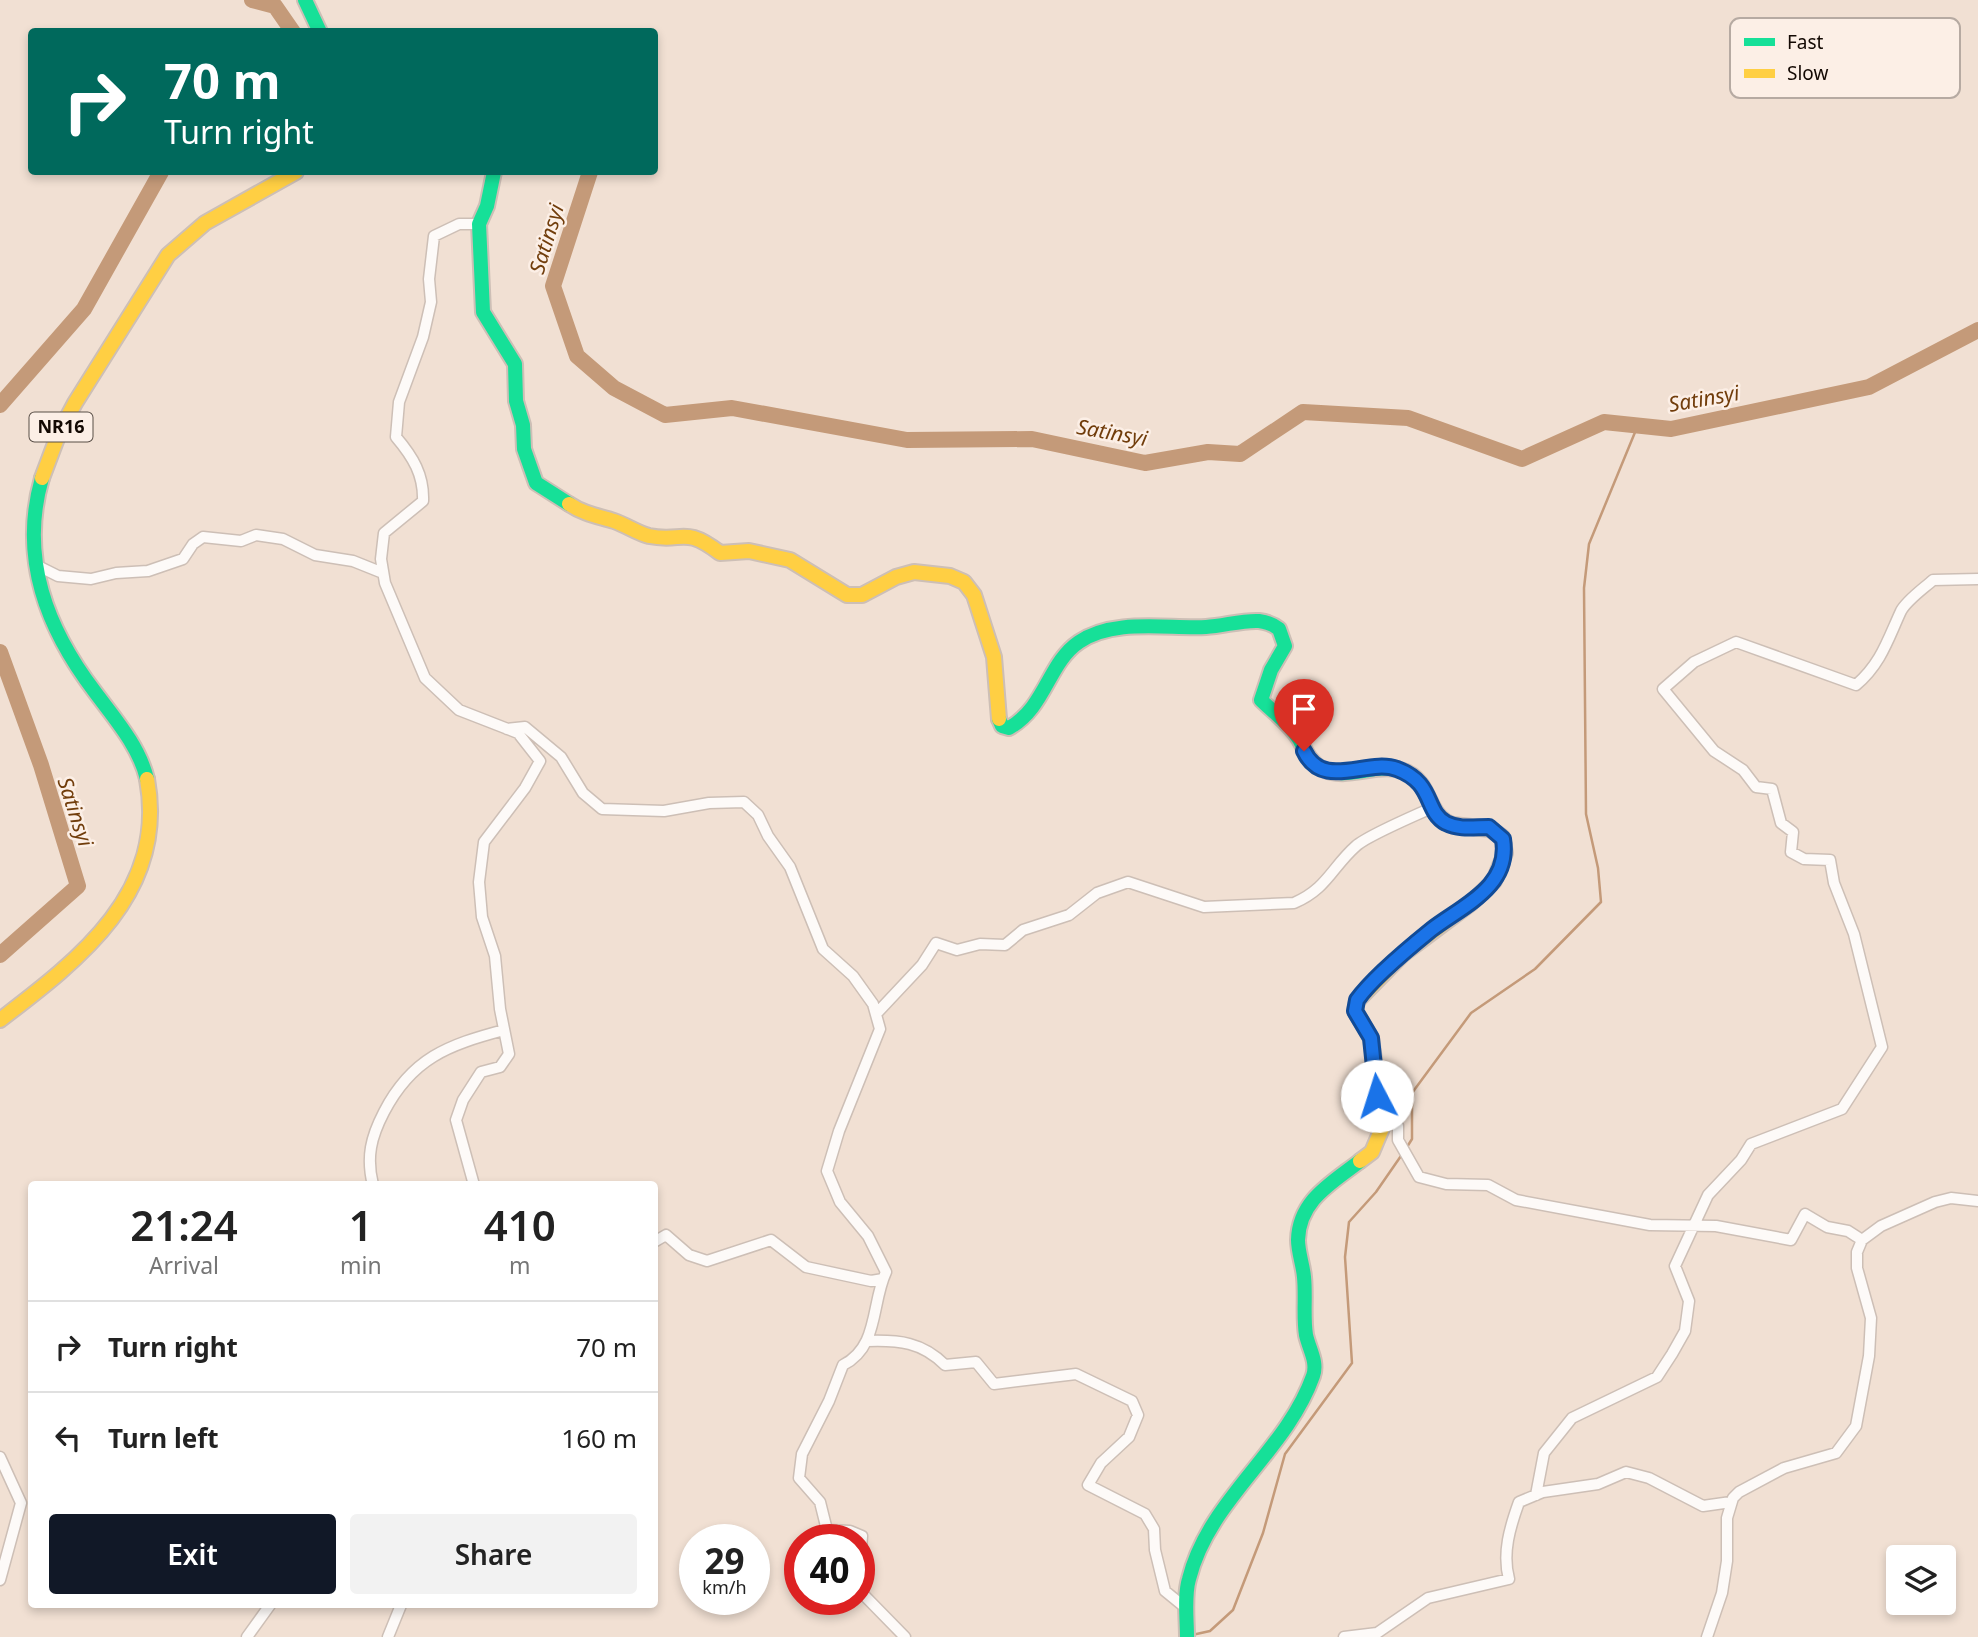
<!DOCTYPE html>
<html lang="en">
<head>
<meta charset="utf-8">
<style>
	:root { --surface:#fff; --page:#f2f2f2; --text:#222; --muted:#767676; --line:#e0e0e0; --accent:#111827 }
	body { margin:0; font-family:"Noto Sans",sans-serif; background:var(--page); color:var(--text); height:100vh; display:flex; flex-direction:column; font-size:26px; white-space:nowrap }
	* { box-sizing:border-box; margin:0 }
	p { font-size:23px; color:var(--muted) }
	.icon { flex:none; width:38px; height:38px; fill:none; stroke:currentColor; stroke-width:2; stroke-linecap:round; stroke-linejoin:round }
	.map { position:relative; flex:1; overflow:hidden }
	.sheet { position:absolute; left:28px; top:1181px; width:630px; height:427px; display:flex; flex-direction:column; background:var(--surface); border-radius:7px; box-shadow:0 4px 10px #0003 }
	.sheet>* { flex:none }
	.top-card { position:absolute; left:28px; top:28px; width:630px; height:147px; border-radius:7px; box-shadow:0 4px 10px #0003; background:#00695c; color:#fff; overflow:hidden }
	.tools { position:absolute; left:1886px; top:1545px; display:grid; gap:14px }
	.tools a { display:grid; place-items:center; width:70px; height:70px; border-radius:7px; background:var(--surface); box-shadow:0 4px 10px #0003; font-size:35px }
	.speed { position:absolute; left:679px; top:1524px; display:flex; gap:14px; font-size:35px; font-weight:700; text-align:center }
	.speed>* { display:grid; place-content:center; width:91px; height:91px; border-radius:50%; background:var(--surface); box-shadow:0 4px 10px #0003; line-height:1 }
	.speed small { font-size:18px; font-weight:400 }
	.speed .limit { border:10px solid #d22; background:#fff; color:#111 }
	.pin { position:absolute; display:grid; place-items:center; width:60px; height:60px; color:#fff; margin:-72px -30px; border-radius:50% 50% 50% 0; rotate:-45deg; box-shadow:0 0 7px #0007 }
	.pin .icon { rotate:45deg }
	.me { position:absolute; width:77px; margin:-38px; rotate:355deg; stroke-linejoin:round; filter:drop-shadow(0 0 5px #0008) }
	.turn { display:flex; align-items:center; gap:24px; height:147px; padding:0 21px; font-size:32px }
	.turn .icon { width:91px; height:91px; stroke-width:2.5 }
	.turn b { display:block; font-size:49px; line-height:60px }
	.eta { display:flex; justify-content:space-evenly; align-items:center; height:119px; text-align:center }
	.eta b { font-size:42px; font-weight:600; line-height:49px }
	.cta { display:flex; gap:14px; margin-top:auto; padding:14px 21px }
	.cta a { flex:1; height:80px; border-radius:7px; background:var(--accent); color:#fff; font-size:28px; font-weight:600; line-height:80px; text-align:center }
	.cta a+a { background:var(--page); color:var(--text) }
	ul { padding:0; list-style:none }
	li { display:flex; align-items:center; gap:21px; height:91px; padding:0 21px; border-top:2px solid var(--line) }
	li div { flex:1 }
	li b { display:block; font-size:26px }
	li em { font-style:normal }
	.map>svg:first-child { display:block }
</style>
</head>
<body>
<div class="map">
<svg width="1978" height="1637" viewBox="0 0 1978 1637">
	<rect width="100%" height="100%" fill="#f1e0d3"/>
	<g fill="none" stroke-linecap="round" stroke-linejoin="round">
		<path stroke="#c49a79" stroke-width="2.5" d="M1407,1147L1412,1139V1093L1471,1013L1535,969L1601,902L1598,868L1586,814L1584,588L1589,544L1638,425
			M1192,1635L1210,1631L1233,1610L1263,1533L1285,1454L1352,1363L1345,1257L1349,1222L1376,1192L1403,1153"/>
		<path stroke="#c49a79" stroke-width="16" d="M252,0L275,6L293,32
			M590,172L553,286L577,356L614,388L665,415L732,408L907,440L1032,439L1145,463L1208,452L1240,454L1303,412L1408,418L1522,459L1604,422L1671,429L1869,387L1978,330
			M0,405L84,309L161,172
			M0,652L41,765L78,886L0,955"/>
		<defs>
			<path id="street" d="M36,565L58,576L91,579L116,573L148,571L183,559L193,544L203,537L241,541L256,535L283,539L315,555L353,561L383,573
				M507,729L525,727L561,757L583,793L602,809L664,811L709,803L744,802L758,815L768,836L790,867L823,949L853,976L873,1004L880,1029L839,1131L827,1171L840,1202L868,1236L886,1272C871,1304 879,1347 843,1365L829,1401L802,1454L799,1478L820,1502L827,1530L850,1531L862,1536L859,1574
				M876,1014L922,965L936,943L957,950L980,944L1005,945L1023,930L1069,915L1097,893L1128,882L1204,907L1294,903C1327,889 1332,867 1356,846C1367,836 1418,814 1434,807
				M1381,1109L1398,1126V1140L1419,1177L1446,1184L1488,1185L1516,1200L1650,1225L1716,1226L1791,1240L1805,1214L1827,1227L1848,1231L1862,1240
				M373,1185C366,1157 371,1137 384,1112C412,1058 448,1045 504,1030
				M474,1185L456,1120L463,1100L481,1072L500,1067L509,1054L500,1009L495,956L482,917L479,882L484,842L525,788L540,761L518,733L459,710L425,678L385,583L381,559L384,533L423,501C424,475 413,457 396,437L399,402L423,337L431,302L429,279L434,236L459,224H479
				M654,1242L666,1235L689,1255L707,1261L771,1240L806,1267L871,1281L883,1279
				M868,1341C899,1340 922,1342 945,1365L976,1362L994,1384L1076,1374L1132,1401L1138,1415L1129,1437L1101,1463L1088,1485L1145,1514L1154,1529L1155,1550L1165,1591L1187,1609
				M0,1457L21,1503L0,1580
				M1536,1495L1544,1453L1572,1418L1657,1377L1672,1354L1685,1331L1689,1301L1675,1266L1708,1195L1741,1160L1751,1144L1842,1109L1882,1047L1854,934L1834,883L1830,860L1804,859L1791,852L1793,832L1781,823L1772,789L1756,787L1743,770L1714,751L1663,689L1694,662L1736,642L1856,685C1881,664 1888,639 1901,611C1907,600 1923,589 1933,580L1978,579
				M859,1590L905,1637
				M247,1637L270,1605
				M388,1637L401,1605
				M1344,1637L1377,1633L1428,1598L1509,1579C1502,1553 1510,1527 1519,1502L1543,1492L1598,1484L1626,1472L1649,1478L1703,1506L1731,1502
				M1707,1637L1722,1593L1727,1561V1518L1733,1498L1739,1492L1784,1468L1836,1453L1856,1426L1869,1356L1871,1318L1857,1268V1252L1862,1240L1881,1226L1935,1202L1951,1198L1978,1201"/>
			<path id="fast" d="M305,0L320,32
				M494,172L487,206L479,224L483,312L515,364L516,401L523,425L524,449L536,483L569,504
				M42,478C19,558 47,629 95,692C115,719 139,746 147,779
				M999,719L1002,726L1009,728C1046,707 1048,663 1079,642C1114,618 1167,629 1206,627C1224,626 1242,620 1259,621C1267,622 1273,624 1279,629L1285,646L1271,670L1261,700C1274,713 1289,723 1299,739C1305,750 1310,763 1322,769C1349,782 1381,759 1408,773C1431,784 1427,817 1453,825
				M1187,1637C1187,1619 1184,1596 1189,1579C1209,1499 1286,1452 1313,1376C1318,1362 1309,1349 1306,1335C1303,1317 1306,1296 1304,1277C1303,1265 1298,1252 1298,1240C1299,1200 1332,1183 1360,1161"/>
			<path id="slow" d="M42,478L59,433L75,403L168,255L205,223L296,172
				M569,504C584,514 598,516 614,521C626,525 637,533 649,536C684,543 683,525 720,553L749,551L790,560L847,595H862L896,577L914,572L950,576L964,582L974,595L994,657L999,719
				M0,1020C80,959 168,892 147,779
				M1360,1161L1372,1152L1383,1126L1371,1038L1355,1011L1357,1001L1403,954L1471,903L1494,881L1505,853L1502,837L1490,829L1453,825"/>
		</defs>
		<use href="#street" stroke="#cdbfb6" stroke-width="13"/>
		<use href="#fast" stroke="#cdbfb6" stroke-width="18"/>
		<use href="#slow" stroke="#cdbfb6" stroke-width="18"/>
		<use href="#street" stroke="#fdfaf8" stroke-width="10"/>
		<use href="#fast" stroke="#16e098" stroke-width="14"/>
		<use href="#slow" stroke="#ffcf43" stroke-width="14"/>
	</g>
	<g fill="none" stroke-linecap="round" stroke-linejoin="round">
		<defs>
			<path id="route" d="M1304,751C1323,791 1367,758 1397,769C1435,783 1424,811 1446,823C1460,830 1474,827 1489,827L1503,839C1511,887 1462,906 1431,930C1410,947 1371,980 1357,1000L1355,1011L1371,1038L1377,1096"/>
		</defs>
		<use href="#route" stroke="#114b97" stroke-width="18"/>
		<use href="#route" stroke="#1a73e8" stroke-width="12"/>
	</g>
	<g text-anchor="middle" stroke-width="5" stroke-linejoin="round" paint-order="stroke">
		<rect fill="#fcefe6" stroke="#594e47" stroke-width="2" x="29.5" y="412.5" width="63" height="29" rx="5"/>
		<g font-size="18" font-weight="bold" fill="#130903">
			<text x="61" y="433">NR16</text>
		</g>
		<g font-size="21" font-style="italic" fill="#713d0b" stroke="#fcefe6">
			<text transform="translate(547 239) rotate(-73)" y="7">Satinsyi</text>
			<text transform="translate(1704 399) rotate(-10)" y="7">Satinsyi</text>
			<text transform="translate(1112 433) rotate(10)" y="7">Satinsyi</text>
			<text transform="translate(75 812) rotate(72)" y="7">Satinsyi</text>
		</g>
	</g>
	<rect x="1730" y="18" width="230" height="80" rx="10" fill="#fcefe6" stroke="#b6aaa2" stroke-width="2"/>
	<rect x="1744" y="38" width="31" height="8" fill="#16e098"/>
	<rect x="1744" y="69" width="31" height="9" fill="#ffcf43"/>
	<g font-size="19" fill="#130903">
		<text x="1787" y="49">Fast</text>
		<text x="1787" y="80">Slow</text>
	</g>
</svg>
<div class="tools">
<a><svg class="icon" aria-label="layers" viewBox="0 0 24 24"><path d="M12 4l9 5-9 5-9-5zM3 14l9 5 9-5"/></svg></a>
</div>
<div class="speed"><div>29<small>km/h</small></div><div class="limit">40</div></div>
<div class="pin" style="left:1304px;top:751px;background:#d93025"><svg class="icon" aria-label="arrive" viewBox="0 0 24 24"><path d="M6 21V4h12l-3 4 3 4H6"/></svg></div>
<svg class="me" style="left:1377px;top:1096px" viewBox="-20 -20 40 40"><circle r="19" fill="#fff"/><path d="M0-13L10 11 0 6-10 11z" fill="#1a73e8"/></svg>
<div class="top-card">
<div class="turn"><svg class="icon" aria-label="right" viewBox="0 0 24 24"><path d="M7 20v-9h11M14 6l5 5-5 5"/></svg><div><b>70 m</b>Turn right</div></div>
</div>
<section class="sheet">
<div class="eta">
<div><b>21:24</b><p>Arrival</p></div>
<div><b>1</b><p>min</p></div>
<div><b>410</b><p>m</p></div>
</div>
<ul>
<li><svg class="icon" aria-label="right" viewBox="0 0 24 24"><path d="M7 20v-9h11M14 6l5 5-5 5"/></svg><div><b>Turn right</b></div><em>70 m</em></li>
<li><svg class="icon" aria-label="left" viewBox="0 0 24 24"><path d="M17 20v-9H6M10 6l-5 5 5 5"/></svg><div><b>Turn left</b></div><em>160 m</em></li>
</ul>
<div class="cta"><a>Exit</a><a>Share</a></div>
</section>
</div>
</body>
</html>
